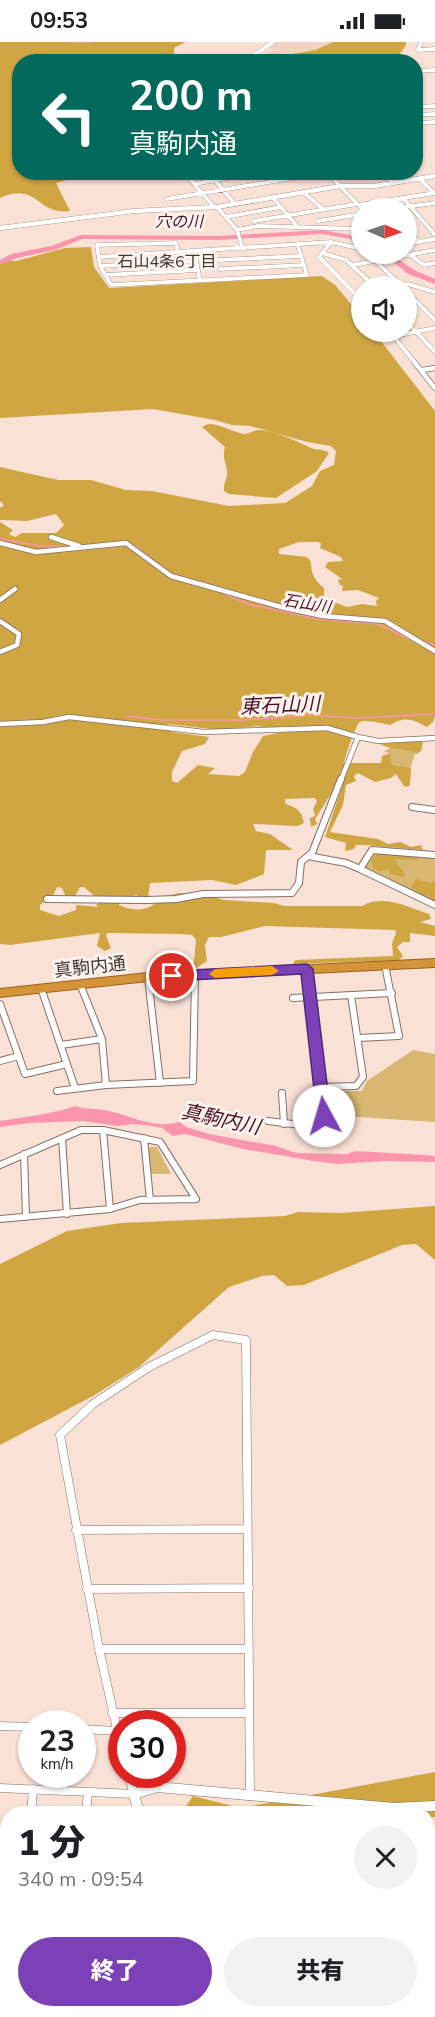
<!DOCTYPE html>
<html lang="ja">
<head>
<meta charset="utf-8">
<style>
	:root { --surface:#fff; --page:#f2f2f2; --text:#202124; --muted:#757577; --accent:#7d41b7 }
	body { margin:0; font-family:"Nunito Sans","Noto Sans JP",sans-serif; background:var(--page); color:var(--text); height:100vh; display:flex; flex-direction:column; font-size:22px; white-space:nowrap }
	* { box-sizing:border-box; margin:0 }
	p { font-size:20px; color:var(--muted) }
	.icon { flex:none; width:33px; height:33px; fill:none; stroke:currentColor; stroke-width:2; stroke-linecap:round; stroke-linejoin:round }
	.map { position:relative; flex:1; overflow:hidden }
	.sheet { position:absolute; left:0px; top:1764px; width:435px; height:212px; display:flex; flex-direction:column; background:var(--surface); border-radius:24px 24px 0 0; box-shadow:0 2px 4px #0004 }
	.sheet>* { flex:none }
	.hud { position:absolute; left:12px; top:12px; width:411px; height:126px; border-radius:24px; box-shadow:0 2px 4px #0004; background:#00695c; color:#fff; overflow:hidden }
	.needle { width:39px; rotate:92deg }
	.buttons { position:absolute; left:351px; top:156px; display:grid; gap:12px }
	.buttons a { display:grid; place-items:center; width:66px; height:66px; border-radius:50%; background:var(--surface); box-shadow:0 2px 4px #0004; font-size:30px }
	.speed { position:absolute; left:18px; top:1668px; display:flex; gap:12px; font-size:30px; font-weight:700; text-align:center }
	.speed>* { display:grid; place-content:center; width:78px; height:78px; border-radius:50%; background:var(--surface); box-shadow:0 2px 4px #0004; line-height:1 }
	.speed small { font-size:15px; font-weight:400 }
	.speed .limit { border:9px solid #d22; background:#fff; color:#111 }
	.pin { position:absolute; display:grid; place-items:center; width:51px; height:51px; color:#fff; margin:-26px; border:3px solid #fff; border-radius:50%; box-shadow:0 2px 6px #0007 }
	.me { position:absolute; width:66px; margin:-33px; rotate:354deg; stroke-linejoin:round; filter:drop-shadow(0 0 4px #0008) }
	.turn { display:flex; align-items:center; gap:21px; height:126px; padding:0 18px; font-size:27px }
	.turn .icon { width:78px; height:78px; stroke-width:2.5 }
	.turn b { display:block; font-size:42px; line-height:51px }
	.round { display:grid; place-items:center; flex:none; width:63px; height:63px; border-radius:32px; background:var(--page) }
	.headline { display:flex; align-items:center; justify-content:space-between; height:102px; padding:0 18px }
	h1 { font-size:36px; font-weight:800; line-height:45px }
	.primary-button { display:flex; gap:12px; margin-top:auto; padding:12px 18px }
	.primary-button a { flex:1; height:69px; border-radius:36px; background:var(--accent); color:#fff; font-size:24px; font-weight:800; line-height:69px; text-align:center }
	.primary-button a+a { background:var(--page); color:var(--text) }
	.status { display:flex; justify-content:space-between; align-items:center; height:42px; padding:0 30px; background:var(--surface); direction:ltr }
	.status svg { height:16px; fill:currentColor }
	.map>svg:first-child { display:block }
</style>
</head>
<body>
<div class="status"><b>09:53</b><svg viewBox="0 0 49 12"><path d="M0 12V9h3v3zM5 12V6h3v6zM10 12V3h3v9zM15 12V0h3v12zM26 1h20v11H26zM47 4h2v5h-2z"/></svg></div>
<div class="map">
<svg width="435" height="1975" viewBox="0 0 435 1975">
	<rect width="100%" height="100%" fill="#fae1d6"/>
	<path fill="#f1d2c4" d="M277,0H331L314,8L280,14L282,16L272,18L267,14L273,19L172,20L257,14L272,9L276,11L269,5Z"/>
	<path fill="#d7b771" d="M418,703L408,733L397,730L390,721V711L384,710L391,705Z
		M374,811L435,815V850L429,857L364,826Z
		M413,1008L435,1012V1080L327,1073L326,1052L330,1049H362L367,1039Z
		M151,1105H157L171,1132H150L148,1107Z"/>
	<path fill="#d0a642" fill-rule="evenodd" d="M0,0H186L174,6L175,18L169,19L20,20V130L113,131L66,138L56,141L70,169C37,174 38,139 0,156Z
		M333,0H406V3L395,19L288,20L308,15L281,14L315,8Z
		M91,205L94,225L109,246L322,234L335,243L361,274L362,290H374L435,369V674L433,680L427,685C412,677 405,674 390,683C383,682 367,677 360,680C356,682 345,715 344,721H381L382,714L390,711L392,723L411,726L410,743L408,745L404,744L396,732L391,736L375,740L358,731L354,734L356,739L346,743L343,763L330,790L378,797L388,802L401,800L411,805L421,803L423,808L365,803H356L354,807L345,809L346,801L325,795L341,748L334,747L315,777L317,782L311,785L310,776L315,774L313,767L317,759L315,756L285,757L286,762C297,766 302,769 304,781L298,784L253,782L256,789L270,792L293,808H266L264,832L236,843L212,838L150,841L148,856L139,855L136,853L119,858V863C154,878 155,851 183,851L189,856L211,854L224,858L274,861L285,864H362C384,852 407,865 429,872L431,877L420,880L435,884V894L410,891V900H403L397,905L403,914L399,918L293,922L295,918L393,914L392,901L396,891L395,888L265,884L221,895H209L205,903L207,919L195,927L187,926L194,920L196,898L192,893L181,892L107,891L106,894L111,906L105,909L97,904L100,891L10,903L0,902V480L13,488L9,492L15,495L22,491H56L64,483L56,472L27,479L0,478V466L4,463L0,459V425L58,438H91L126,448L152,449L229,464L285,461L312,444L320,429L334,423L336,409L331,404L307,400L250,384L232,383L215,378L153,367L0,376V219H16L65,206ZM299,500H319L321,502L320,506L341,515L343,519L328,520L325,525L342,537L338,538L340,543L343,544L342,549L358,548L379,556L376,559L377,564L362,562L347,565L324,556V546C315,539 311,532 311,520L307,515L279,512V507ZM168,682L219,688L258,684L283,690L263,694L253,710L245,730L239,734L208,732L215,726L198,723L177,741L172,739V730L182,709L205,702L209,695L172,690ZM57,845L62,846L66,855L74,856L80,845H84L101,860L96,863L98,865L76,863V868L59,874L40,868V863L54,852Z
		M208,382C221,382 232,390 244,392C249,392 253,389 257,388C271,387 299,400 311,406C317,409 323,406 329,411L317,429L276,456L229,452L224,449C223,441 228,436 227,429C226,418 222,418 225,405L202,385Z
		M408,700H423L421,709L417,712C408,706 390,708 380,702Z
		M377,811C388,812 411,811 418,816L416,818L394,817L405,832L403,835L390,832L388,827L380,829L374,827L371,818Z
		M416,837L430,841L435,840V860L429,857V854L422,853L411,845Z
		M435,1164V1218L416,1202L402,1203L304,1243L287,1244L274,1233L262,1234L229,1245L139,1325L93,1354L0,1403V1222L67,1189L121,1181L285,1174L298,1170L341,1171Z
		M435,1730V1775L428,1776V1772L187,1771L186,1764L193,1754L241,1766Z"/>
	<path fill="#fb95ae" d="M76,1064C85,1068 94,1066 104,1068C122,1071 142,1081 160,1082C167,1083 173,1081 180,1080L186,1085L209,1092L276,1104L296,1111L347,1112L355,1109L425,1113L435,1114V1120L388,1119L336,1122L314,1119L243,1107L185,1092L173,1094L162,1086L152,1084L133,1082L117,1084L83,1079L29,1081L0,1085V1079C26,1075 51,1072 76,1064Z"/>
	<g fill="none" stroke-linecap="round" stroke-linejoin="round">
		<path stroke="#fb95ae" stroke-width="1.5" d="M73,0H91
			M0,497L42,504L68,505
			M136,504L152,518
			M101,506L122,504
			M218,549L248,562L318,577L378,582L416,600
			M425,600L435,603
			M126,674L162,678H242L313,673L357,676L435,672"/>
		<path fill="#fb95ae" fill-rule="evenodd" d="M322,188L362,195V199L322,192L218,198L82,197L55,208L17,216L0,223V218L11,212L51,204L81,193L218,194Z
			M384,212H391L414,228L435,237V242L408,232Z"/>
		<defs>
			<path id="minor-far3" d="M421,0L418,8L435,7
				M254,13L273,0
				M416,29L435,28
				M416,65L435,64
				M416,71L420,81L416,93
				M416,73L435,72
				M418,81L435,80
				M184,130L214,165
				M208,130L235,162
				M327,130L362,167
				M383,130L394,141
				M420,137L434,151
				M398,140L402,130
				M194,142L261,130
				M303,150L323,167
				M272,155L297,184
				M403,156L435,193
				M167,157L330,130
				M358,163L435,151
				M217,165L237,188L243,207
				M398,166L435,161
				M226,175L281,165
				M254,179L357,162
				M318,179L362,172
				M406,187L419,200
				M237,188L258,184L362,187
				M331,200L319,215L362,259
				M406,202L435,197
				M194,209L200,238
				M178,210L176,201L97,203L100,224L111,243L307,233L298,204
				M322,211L346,218L374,244
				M368,212L402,244
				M409,212L424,223L435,221
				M99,215L331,200L362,207
				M218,218L301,214
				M353,223L435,208
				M100,224L196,219
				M220,227L304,223
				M105,233L198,228
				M391,244L408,242L435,250
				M406,249L435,278
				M406,279L435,310
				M390,290L416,322
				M395,294L435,286"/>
			<path id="minor-far2" d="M415,321L435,346
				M422,328L435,326
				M51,495L79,504
				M0,501L36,510L126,501L171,534L285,566L323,574L385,579L435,609
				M0,558L15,547
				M0,579L19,592L17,603L0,610
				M0,682L43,680L69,675L204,690L327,686L358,695
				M341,738L358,695L378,699L435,696"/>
			<path id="minor-far1" d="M341,737L312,811L308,814L346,821L360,827
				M412,765L435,768
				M435,813L372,808L360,827L435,863
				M47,857L147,858L176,857L203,852L292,851L299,841L301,820L308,814
				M148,935L160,1041
				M80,942L102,997L106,1043
				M41,946L75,1046
				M293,956L392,951
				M0,962L25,1032L67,1022
				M358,996L399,994L385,923
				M61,1003L102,997
				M0,1019L19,1014
				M321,1045L356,1044L363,1035L351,953
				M57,1049L106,1043L193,1039L195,933
				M282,1051L284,1082
				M268,1079L309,1084L324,1074L307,927
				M103,1088L110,1167
				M62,1096L67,1172
				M144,1096L150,1158
				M24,1112L26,1175
				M0,1123L81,1088H103L160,1100L196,1157
				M0,1177L110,1167L140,1158L196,1157"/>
			<path id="minor" d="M76,1488L247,1487
				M87,1547L249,1546
				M99,1607H249
				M112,1671H249
				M0,1684L32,1685
				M82,1687L116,1689
				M122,1709L99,1607L60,1393L93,1362L149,1325L213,1293L246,1298L250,1754
				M0,1746L134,1752L128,1732
				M31,1772L33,1747
				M86,1772L88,1750
				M0,1880L8,1881"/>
			<path id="tertiary-far1" d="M0,186L134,169L217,165L340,144H374L435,134"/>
			<path id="tertiary" d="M139,1772L134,1752L157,1745L394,1766L435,1764
				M283,1968L288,1975"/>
			<path id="trunk" d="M435,917V925L148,939L0,955V947L148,931Z"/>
		</defs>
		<use href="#minor-far3" stroke="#856f66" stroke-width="4.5"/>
		<use href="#minor-far2" stroke="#856f66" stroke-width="6"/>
		<use href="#minor-far1" stroke="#856f66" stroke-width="8"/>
		<use href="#minor" stroke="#856f66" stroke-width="9"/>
		<use href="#tertiary-far1" stroke="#856f66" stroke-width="5"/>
		<use href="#tertiary" stroke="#856f66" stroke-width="11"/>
		<use href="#trunk" stroke="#996217" stroke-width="2"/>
		<use href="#minor-far3" stroke="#fff" stroke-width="4"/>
		<use href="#minor-far2" stroke="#fff" stroke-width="4.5"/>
		<use href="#minor-far1" stroke="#fff" stroke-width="6"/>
		<use href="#minor" stroke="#fff" stroke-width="8"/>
		<use href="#tertiary-far1" stroke="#fff" stroke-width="4.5"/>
		<use href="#tertiary" stroke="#fff" stroke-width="10"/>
		<use href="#trunk" fill="#d4943a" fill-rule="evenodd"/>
	</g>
	<path fill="#7d41b7" stroke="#512a77" stroke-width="1.5" d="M307,922L313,927L331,1074L324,1080L317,1074L301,932L172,939L165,934L172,929Z"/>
	<path fill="#f59e0b" d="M272,924L279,929L272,933L215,936L209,932L215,927Z"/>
	<g text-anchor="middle" stroke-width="6" stroke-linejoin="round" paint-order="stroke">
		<g font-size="16" font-style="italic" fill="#501126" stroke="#fcf2ee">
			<text x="179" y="185">穴の川</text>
			<text transform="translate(307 561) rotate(9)" y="6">石山川</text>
		</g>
		<g font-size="16" fill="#413733" stroke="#fcf2ee">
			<text x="167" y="225">石山4条6丁目</text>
		</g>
		<g font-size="18" fill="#413733" stroke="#fcf2ee">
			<text transform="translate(90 925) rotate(-6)" y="6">真駒内通</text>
		</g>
		<g font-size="20" font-style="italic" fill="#501126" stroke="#fcf2ee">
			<text transform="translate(280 663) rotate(-2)" y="7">東石山川</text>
			<text transform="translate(221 1077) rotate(12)" y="7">真駒内川</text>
		</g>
	</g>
</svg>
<div class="buttons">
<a><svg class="needle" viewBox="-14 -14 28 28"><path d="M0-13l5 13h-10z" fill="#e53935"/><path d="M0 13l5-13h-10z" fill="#757577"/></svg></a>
<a><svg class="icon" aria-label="sound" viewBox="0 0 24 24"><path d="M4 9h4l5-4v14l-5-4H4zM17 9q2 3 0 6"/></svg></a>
</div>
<div class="speed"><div>23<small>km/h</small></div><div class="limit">30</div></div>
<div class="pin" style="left:172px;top:934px;background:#d93025"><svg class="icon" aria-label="arrive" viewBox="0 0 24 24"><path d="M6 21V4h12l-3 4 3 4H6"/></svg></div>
<svg class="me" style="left:324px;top:1074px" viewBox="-20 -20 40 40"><circle r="19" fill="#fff"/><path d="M0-13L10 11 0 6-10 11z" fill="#7d41b7"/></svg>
<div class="hud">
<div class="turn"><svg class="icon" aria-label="left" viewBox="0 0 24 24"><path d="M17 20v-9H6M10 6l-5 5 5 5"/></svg><div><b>200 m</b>真駒内通</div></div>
</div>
<section class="sheet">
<div class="headline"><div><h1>1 分</h1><p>340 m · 09:54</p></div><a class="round"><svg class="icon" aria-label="close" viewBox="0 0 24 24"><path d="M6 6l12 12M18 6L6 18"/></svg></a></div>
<div class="primary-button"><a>終了</a><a>共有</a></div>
</section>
</div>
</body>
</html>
